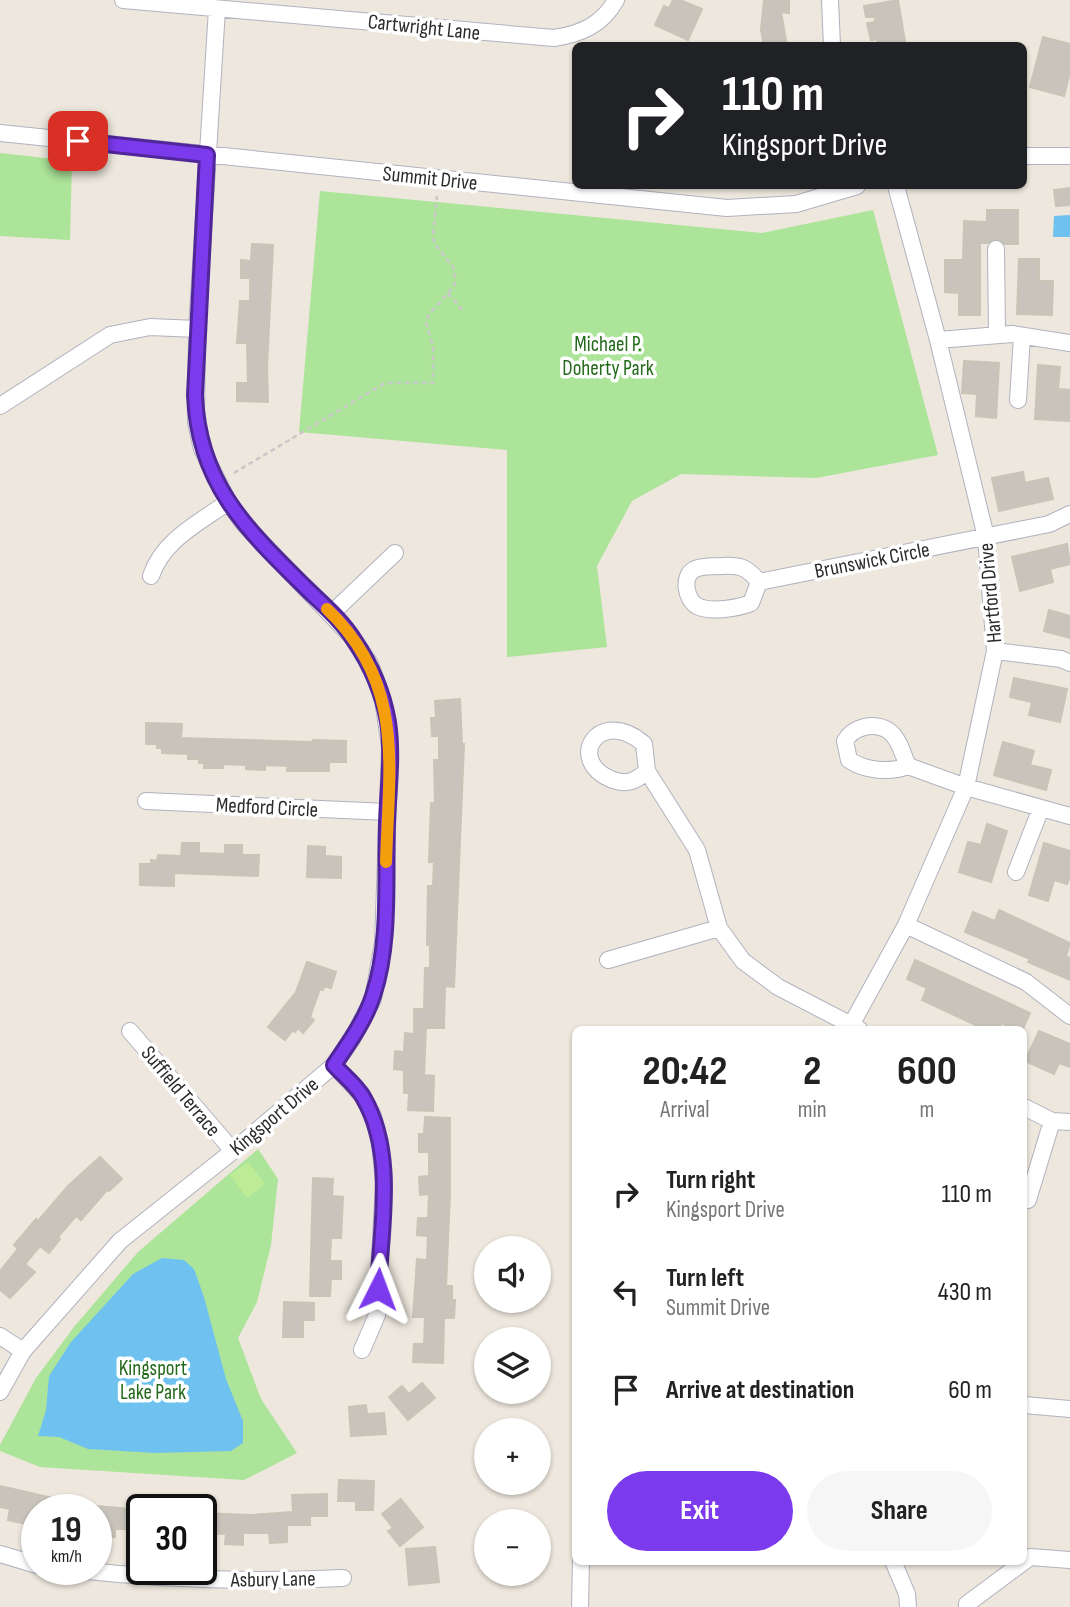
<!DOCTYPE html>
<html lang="en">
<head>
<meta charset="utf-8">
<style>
	:root { --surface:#fff; --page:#f6f6f6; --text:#222; --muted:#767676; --accent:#7c3aed }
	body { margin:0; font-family:"Sofia Sans Condensed",sans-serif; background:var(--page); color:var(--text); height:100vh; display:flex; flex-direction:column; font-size:26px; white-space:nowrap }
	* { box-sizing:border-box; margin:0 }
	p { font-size:23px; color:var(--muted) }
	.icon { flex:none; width:38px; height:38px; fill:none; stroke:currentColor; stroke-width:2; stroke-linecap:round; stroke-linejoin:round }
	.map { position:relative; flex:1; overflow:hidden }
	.sheet { position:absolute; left:572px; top:1026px; width:455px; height:539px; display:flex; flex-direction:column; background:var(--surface); border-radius:10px; box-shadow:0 2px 5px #0004 }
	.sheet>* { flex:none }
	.top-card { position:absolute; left:572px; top:42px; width:455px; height:147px; border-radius:10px; box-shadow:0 2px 5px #0004; background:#202124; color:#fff; overflow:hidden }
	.buttons { position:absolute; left:474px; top:1236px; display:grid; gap:14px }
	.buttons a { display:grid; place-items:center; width:77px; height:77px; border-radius:50%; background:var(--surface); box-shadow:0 2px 5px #0004; font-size:35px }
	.speed { position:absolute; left:21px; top:1494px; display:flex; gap:14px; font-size:35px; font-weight:700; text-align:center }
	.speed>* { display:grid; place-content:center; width:91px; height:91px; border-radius:50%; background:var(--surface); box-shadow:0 2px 5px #0004; line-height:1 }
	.speed small { font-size:18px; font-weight:400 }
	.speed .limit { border:4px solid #111; border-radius:10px; background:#fff; color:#111 }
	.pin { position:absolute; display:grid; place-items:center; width:60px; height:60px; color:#fff; margin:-30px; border-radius:14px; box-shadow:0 4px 10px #0006 }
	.me { position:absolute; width:77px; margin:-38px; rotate:3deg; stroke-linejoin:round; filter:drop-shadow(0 0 5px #0008) }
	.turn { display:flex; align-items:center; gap:24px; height:147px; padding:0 35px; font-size:32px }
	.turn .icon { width:91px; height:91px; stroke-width:2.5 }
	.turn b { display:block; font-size:49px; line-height:60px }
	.eta { display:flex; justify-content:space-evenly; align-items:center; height:119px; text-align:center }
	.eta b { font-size:42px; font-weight:700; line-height:49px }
	.cta { display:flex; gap:14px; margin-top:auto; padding:14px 35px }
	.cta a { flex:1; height:80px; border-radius:42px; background:var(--accent); color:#fff; font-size:28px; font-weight:700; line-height:80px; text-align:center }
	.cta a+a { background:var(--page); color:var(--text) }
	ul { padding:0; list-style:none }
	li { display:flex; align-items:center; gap:21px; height:98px; padding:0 35px }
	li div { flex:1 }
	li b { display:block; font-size:26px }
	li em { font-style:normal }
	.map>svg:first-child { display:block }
</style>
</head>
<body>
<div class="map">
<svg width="1070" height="1607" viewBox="0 0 1070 1607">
	<rect width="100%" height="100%" fill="#ede7dd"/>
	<path fill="#ace499" d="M0,153L72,161L70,240L0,236Z
		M320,191L762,233L873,210L938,455L816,478L681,474L632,501L597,566L607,647L507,657V450L299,432Z
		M258,1149L278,1179L271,1245L257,1302L238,1338L261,1399L297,1453L244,1480L40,1467L0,1451V1445L36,1378L74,1327L138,1252Z"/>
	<path fill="#beeb95" d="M248,1162L265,1184L247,1198L230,1175Z"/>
	<path fill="#6fc2ef" d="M1070,215V237H1053L1054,216Z
		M162,1258L184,1260L194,1269L204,1297L226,1379L243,1421V1443L231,1451L155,1453L88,1449L59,1437L38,1436L46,1410L49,1376L71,1342L133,1274Z"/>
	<path fill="#c8c4bc" stroke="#c8c4b6" stroke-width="2" d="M673,0H680L702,9L688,40L655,25L664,6L669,8Z
		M764,0H789V13L781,12L787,46H764L761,30Z
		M898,0L905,41L902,42L903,46H878L877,39L871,40L867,23L875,22V17H866L864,6Z
		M1043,37L1070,44V72L1064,96L1030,87Z
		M1070,188V205L1056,206L1054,190Z
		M987,210H1018V244H1005L997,239L987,243H980V315H959V293L945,292V260H963L964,221L987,222Z
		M252,244L273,245L267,367L268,402L237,401V383H248L247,343H237L240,301H250V278H241V260L251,261Z
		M1019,259H1039V281H1053L1052,315L1017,314Z
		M964,361L999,363L996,418L976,416L977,394L962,393Z
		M1038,365L1060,367L1058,389L1070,390L1069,421L1035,419Z
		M1023,472L1025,483L1048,478L1053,499L999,511L992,478Z
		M1067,544L1070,564L1050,569L1053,582L1020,591L1012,557Z
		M1049,610L1070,616V638L1044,631Z
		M1014,678L1067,689L1060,722L1029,715L1032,702L1010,697Z
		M460,699L462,744H464L454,987L445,986L444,1028H426L424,1075L434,1076L433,1111L408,1110L409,1093H404V1070L394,1069L395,1051L404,1052L405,1033L414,1034V1009H424L425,968H430V945H427L428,886H433L434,862H429L431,803H435L434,760H439V736H432L431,718H436L435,701Z
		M146,723L182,724L181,738L313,742V740L346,741V762H329V771H287L288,766L265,765V770L246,769V765L223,764V768H204V763H199V759H188V754L162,753V748H157V744H146Z
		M1003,742L1034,751L1030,765L1051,770L1046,790L994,775Z
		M987,824L1007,831L991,882L959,872L968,842L981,845Z
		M182,843H199V853L225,854V845H242V855H259L258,876L174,873V886L140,885V864H151V860L157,861L158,855L181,856Z
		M1044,843L1070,851V875L1067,884L1054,880L1048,901L1029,895Z
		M308,846L325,847V856L341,857V878L307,877Z
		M999,910L1070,943L1066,956L1070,958V980L1028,962L1030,959L965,932L973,912L995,921Z
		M915,960L1030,1013L1023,1029H1015L1001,1023L998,1029H984L922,1000L927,988L907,979Z
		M307,962L336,972L331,988L324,986L323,990L320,989L310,1017L314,1020L303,1033L298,1028L295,1032L293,1030L285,1040L268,1027L296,992Z
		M1039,1031L1070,1044V1067L1059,1063L1054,1074L1025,1061Z
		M425,1117L450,1118V1194L446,1286H452V1300H455L454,1318H444L443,1363L413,1362L414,1344H424L425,1317H413L417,1259L427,1260L428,1236L417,1235L418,1218H428L429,1194L420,1195L419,1177L429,1176V1152H419V1134H424Z
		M100,1157L122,1179L109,1191L107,1190L81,1220L76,1216L58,1237L60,1239L49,1253L40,1246L25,1264L35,1272L10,1298L0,1290V1271L18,1249L14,1245L36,1219L38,1221L68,1186Z
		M313,1178L333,1179L332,1196L343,1197L341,1238H331L330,1261H341V1279H331L330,1296H310Z
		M284,1302L314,1303V1320H303V1337H283Z
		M422,1383L435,1398L408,1420L389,1397L402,1386L409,1394Z
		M366,1405L367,1414L384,1413L386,1434L351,1436L349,1407Z
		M339,1480L374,1481L373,1510H356V1501H338Z
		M0,1486L79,1504V1510H37V1518L27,1516L26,1524L8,1520L10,1509L0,1507Z
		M327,1494V1516H310V1525H287V1542L270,1543L269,1533H243V1545L225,1544L226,1534L201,1533V1513L251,1515L293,1512L292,1495Z
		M401,1499L423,1527L400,1546L388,1531L393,1528L382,1514Z
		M96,1506L142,1510V1529H115V1537L97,1536Z
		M435,1547L439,1582L409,1585L406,1549Z"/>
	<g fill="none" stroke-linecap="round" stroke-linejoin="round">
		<defs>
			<path id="minor" d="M123,0L554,38C581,34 602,25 616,0
				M830,0L832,46
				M0,133L727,208L796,204L857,186
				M1024,156H1070
				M996,249L997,335
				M938,340L1012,334L1070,343
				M1018,400L1022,336
				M0,406L110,335L150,327L197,329
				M151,576C163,540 199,523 228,502
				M759,582C747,567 740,565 722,566C713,566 702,566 695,569C681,576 686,600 697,606C711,613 738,608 751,603L759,582L1049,524L1070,514
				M332,613L395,553
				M995,651L1061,659L1070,663
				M908,766C903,755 899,738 889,731C874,721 853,727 845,741L849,760C866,771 889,773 908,766L966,787L1070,816
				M647,771C636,781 627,785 613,780C564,761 599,705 644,744L647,771L697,850L719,928L743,961L778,987L859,1029
				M146,801L388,812
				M1016,872L1041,808
				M906,925L1026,982L1070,1016
				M608,960L719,928
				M849,1029L906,925L966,787L995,651L986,537L938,340L896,186
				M130,1031L233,1151
				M334,1065L362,1095L373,1116L380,1142L384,1183L377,1315L362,1350
				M1024,1107L1052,1121L1070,1122
				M1028,1200L1052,1121
				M0,1336L23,1351
				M0,1392L23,1351L120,1241L233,1151L334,1065L352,1039L373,999L383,943L390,747L383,700L370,664L352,637L244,524L228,502L202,449L196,422L197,329L217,9
				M1024,1405L1070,1409
				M0,1554L37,1565
				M893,1561L907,1594L908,1607
				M78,1570C166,1580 254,1582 343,1578
				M580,1607L581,1561
				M967,1607V1604L1030,1557L1070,1560"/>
		</defs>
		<use href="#minor" stroke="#b1b2bf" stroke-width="18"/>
		<path stroke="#c8c8c8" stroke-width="2.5" stroke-dasharray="5 3.5" stroke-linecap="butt" d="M448,293L464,312
			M234,473L385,383H433V346L426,323L428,316L453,287L456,280L453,267L434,243L433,235L437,196"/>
		<use href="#minor" stroke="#fff" stroke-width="16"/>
	</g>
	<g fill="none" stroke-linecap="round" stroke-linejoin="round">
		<defs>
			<path id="route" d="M78,141L207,155L195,395C198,482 245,528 304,586C321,603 341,619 354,640C371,665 383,693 388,722C393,755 388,790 387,823C385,880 391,942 373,996C365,1021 348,1044 334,1065C343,1075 356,1085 363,1097C396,1153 381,1227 378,1289"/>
		</defs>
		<use href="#route" stroke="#51269a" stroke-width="18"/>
		<use href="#route" stroke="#7c3aed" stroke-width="12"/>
		<path stroke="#f59e0b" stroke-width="12" d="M327,609C405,683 389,765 386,862"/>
	</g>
	<g text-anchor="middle" stroke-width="7" stroke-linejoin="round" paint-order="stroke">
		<g font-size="21" fill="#2b2b2b" stroke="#fff">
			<text transform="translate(424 27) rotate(6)" y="7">Cartwright Lane</text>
			<text transform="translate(430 178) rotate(6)" y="7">Summit Drive</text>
			<text transform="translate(872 560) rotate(-11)" y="7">Brunswick Circle</text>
			<text transform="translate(990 593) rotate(-95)" y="7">Hartford Drive</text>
			<text transform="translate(267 807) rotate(3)" y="7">Medford Circle</text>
			<text transform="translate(181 1091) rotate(50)" y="7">Suffield Terrace</text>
			<text transform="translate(274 1116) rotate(-40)" y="7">Kingsport Drive</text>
			<text transform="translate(273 1579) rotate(-1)" y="7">Asbury Lane</text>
		</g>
		<g font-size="21" fill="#23691a" stroke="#fff">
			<text x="608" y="351">Michael P.<tspan x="608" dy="24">Doherty Park</tspan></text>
			<text x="153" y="1375">Kingsport<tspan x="153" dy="24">Lake Park</tspan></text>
		</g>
	</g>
</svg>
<div class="buttons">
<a><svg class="icon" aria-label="sound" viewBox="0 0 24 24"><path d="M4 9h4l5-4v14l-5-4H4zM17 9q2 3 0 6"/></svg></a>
<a><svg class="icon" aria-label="layers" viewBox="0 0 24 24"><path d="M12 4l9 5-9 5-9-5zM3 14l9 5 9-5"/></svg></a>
<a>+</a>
<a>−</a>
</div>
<div class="speed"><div>19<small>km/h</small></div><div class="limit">30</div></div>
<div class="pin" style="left:78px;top:141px;background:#d93025"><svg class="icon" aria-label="arrive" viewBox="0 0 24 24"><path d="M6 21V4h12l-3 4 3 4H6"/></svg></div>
<svg class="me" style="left:378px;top:1289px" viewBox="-20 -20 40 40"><path d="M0-17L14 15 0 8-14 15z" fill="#7c3aed" stroke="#fff" stroke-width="4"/></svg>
<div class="top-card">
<div class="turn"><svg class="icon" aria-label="right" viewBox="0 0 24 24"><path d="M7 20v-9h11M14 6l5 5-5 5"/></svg><div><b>110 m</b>Kingsport Drive</div></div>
</div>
<section class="sheet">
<div class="eta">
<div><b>20:42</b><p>Arrival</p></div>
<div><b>2</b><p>min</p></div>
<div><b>600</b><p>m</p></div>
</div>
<ul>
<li><svg class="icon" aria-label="right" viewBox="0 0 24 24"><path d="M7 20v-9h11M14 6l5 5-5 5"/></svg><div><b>Turn right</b><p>Kingsport Drive</p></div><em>110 m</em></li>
<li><svg class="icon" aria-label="left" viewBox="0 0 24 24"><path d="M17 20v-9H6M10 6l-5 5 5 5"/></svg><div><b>Turn left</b><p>Summit Drive</p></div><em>430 m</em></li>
<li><svg class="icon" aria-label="arrive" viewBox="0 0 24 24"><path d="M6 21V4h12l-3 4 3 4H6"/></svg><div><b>Arrive at destination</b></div><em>60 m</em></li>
</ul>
<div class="cta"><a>Exit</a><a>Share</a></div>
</section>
</div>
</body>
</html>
